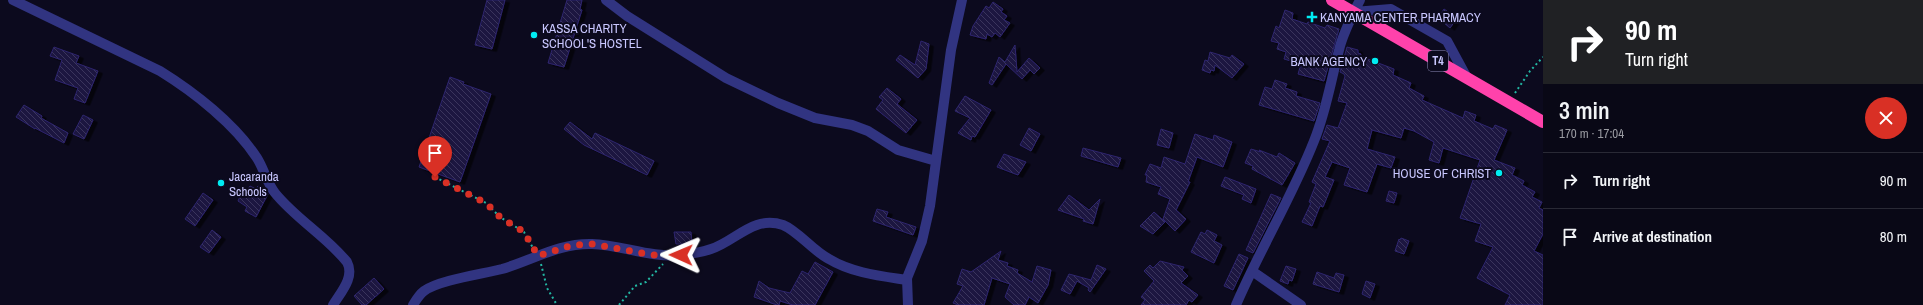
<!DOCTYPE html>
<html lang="en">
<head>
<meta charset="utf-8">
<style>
	:root { --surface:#090816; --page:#171623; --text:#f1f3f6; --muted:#999aa1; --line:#292935 }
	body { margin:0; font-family:"Archivo Narrow",sans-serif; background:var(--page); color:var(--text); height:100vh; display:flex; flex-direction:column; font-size:15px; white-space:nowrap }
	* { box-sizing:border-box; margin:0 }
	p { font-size:13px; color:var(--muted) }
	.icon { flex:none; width:22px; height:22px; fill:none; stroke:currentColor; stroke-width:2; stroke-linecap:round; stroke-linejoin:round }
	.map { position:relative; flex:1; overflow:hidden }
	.drawer { display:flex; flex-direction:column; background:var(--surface); width:380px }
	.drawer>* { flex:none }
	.hud { background:#202124; color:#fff; overflow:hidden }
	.pin { position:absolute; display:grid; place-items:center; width:34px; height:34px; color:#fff; margin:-41px -17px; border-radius:50% 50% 50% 0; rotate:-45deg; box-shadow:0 0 4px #0007 }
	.pin .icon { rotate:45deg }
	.me { position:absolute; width:44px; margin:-22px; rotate:271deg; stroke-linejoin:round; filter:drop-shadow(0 0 3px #0008) }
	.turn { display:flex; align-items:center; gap:14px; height:84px; padding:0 16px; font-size:18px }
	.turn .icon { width:52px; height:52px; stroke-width:2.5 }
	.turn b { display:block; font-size:28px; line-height:34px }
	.round { display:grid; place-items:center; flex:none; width:42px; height:42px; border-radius:21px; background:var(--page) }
	.headline { display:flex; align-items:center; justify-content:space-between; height:68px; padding:0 16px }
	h1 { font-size:24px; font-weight:600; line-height:30px }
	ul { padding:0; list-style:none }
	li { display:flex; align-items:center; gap:12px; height:56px; padding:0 16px; border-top:1px solid var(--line) }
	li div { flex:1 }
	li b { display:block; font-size:15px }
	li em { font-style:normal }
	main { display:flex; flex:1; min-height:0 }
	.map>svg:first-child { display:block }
</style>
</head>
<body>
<main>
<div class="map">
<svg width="1543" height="305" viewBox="0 0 1543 305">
	<defs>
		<pattern id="building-back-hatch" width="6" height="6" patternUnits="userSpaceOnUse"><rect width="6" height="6" fill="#1a1540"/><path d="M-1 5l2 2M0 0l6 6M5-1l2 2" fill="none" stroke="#3a365d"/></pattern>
		<filter id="shadow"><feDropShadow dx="4.5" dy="2.5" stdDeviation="0" flood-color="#0009"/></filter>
	</defs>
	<rect width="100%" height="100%" fill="#0c0a1e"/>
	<path fill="url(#building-back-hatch)" stroke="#2e256e" filter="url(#shadow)" d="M487,0H505L492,49L475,45Z
		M567,0H582L580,9L582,10L564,67L548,63Z
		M993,2L1003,9L1001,12L1007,16L1004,20L1010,23L1000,37L995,33L992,37L987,34L986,39L970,35L973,26L986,6L989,8Z
		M1444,9L1457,18L1450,28L1438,18Z
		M1285,10L1293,13L1292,19L1307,24L1308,22L1325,28L1327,25L1339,29L1324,81L1298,74L1301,64L1284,59L1286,52L1277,49L1279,43L1271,41L1276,26L1279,28Z
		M921,41L929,44L926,69L918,78L896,60L900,55L915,65Z
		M1015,45L1017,72L1029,58L1040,68L1034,74L1030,70L1022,79L1006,64L992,85L989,83L999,57L1005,62Z
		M54,47L79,56L76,63L98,71L85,103L74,99L78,88L55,80L62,60L50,56Z
		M1347,47L1358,50V53L1361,54L1360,56L1394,69L1393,75L1411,83L1409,88L1424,96L1422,100L1463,118L1465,111L1476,115L1474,121L1493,129L1495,125L1507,130L1494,160L1515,168L1512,175L1524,181L1522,185L1535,192L1532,197L1542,202L1539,208L1543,210V234L1534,251L1543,255V305H1505L1510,295L1477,278L1493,247L1475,241L1481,224L1460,218L1480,160L1443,148L1439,163L1429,160L1434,142L1414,131L1404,128L1401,138L1372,130L1367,149L1395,157L1391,168L1377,164L1367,192L1344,185L1350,168L1332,162L1325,177L1334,180L1323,207L1320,206L1312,226L1302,222L1311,203L1309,202L1316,184L1312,182L1330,141L1322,139L1327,125L1338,128L1347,103L1338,101L1345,76L1344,74L1340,72Z
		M1210,52L1230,58L1232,55L1244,64L1232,78L1215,65L1214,71L1211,70L1210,73L1202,70L1205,60L1208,61Z
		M450,77L464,82L463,84L491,94L460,182L419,167Z
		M1275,80L1287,84L1285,88L1297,92L1296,96L1320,103L1314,121L1259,105L1265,87L1272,89Z
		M887,88L901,99L897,104L917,120L906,133L876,109L883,100L879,97Z
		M965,96L991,110L975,137L972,136L971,140L958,133L970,118L955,111Z
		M24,105L42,116L41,118L68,133L64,143L35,128V129L16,117Z
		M83,115L93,120L84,139L73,134Z
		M570,122L592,139L595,133L654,161L647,175L584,145L564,129Z
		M1029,128L1040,134L1031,151L1020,145Z
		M1161,129L1173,133L1169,148L1157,145Z
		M1195,134L1213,140L1214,135L1232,142L1223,167L1197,157L1188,182H1190L1176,210L1186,219L1175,231L1163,219L1170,199L1158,194L1161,187L1146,182L1147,175H1145L1150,164L1161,168L1164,157L1185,164Z
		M1083,148L1121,158L1118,167L1081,156Z
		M1251,149L1261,152L1259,150L1277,157L1279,153L1295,163L1282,185L1252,169L1253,166L1245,163Z
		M1004,154L1026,162L1018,175L997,167Z
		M1225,177L1256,189L1251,203L1242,199L1244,195L1221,186Z
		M250,186L256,189L258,186L265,190L268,194L256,217L245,211L247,207L238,201L242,192L245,194Z
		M1389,191L1397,193L1394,203L1386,201Z
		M203,193L213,200L195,226L185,219Z
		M1271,194L1281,198L1253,253L1246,250Z
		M1069,195L1089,210L1100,199L1093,224L1083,221L1084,219L1058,210Z
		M877,209L888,212L886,217L916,227L913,235L873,221Z
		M1154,212L1165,222L1153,234L1140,226Z
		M212,230L221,237L209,253L200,247Z
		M1207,230L1217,235L1214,241L1222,245L1214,263L1191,252L1201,232L1205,234Z
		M674,232H691L692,244H676Z
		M1401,238L1409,241L1404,254L1395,251L1399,239L1400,240Z
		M1001,251L998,260L1008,263L1007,266L1018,270L1017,273L1032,282L1037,266L1051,270L1048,285L1038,303L1029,297L1025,305H1014L1005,297L1010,284L992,278L984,305H958L953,303L963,286L957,284L962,269L971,272Z
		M1239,254L1248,258L1233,290L1224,286Z
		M1160,261L1184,267L1182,270L1188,276L1181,283L1198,295L1192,302L1189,300L1186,305H1141L1145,300L1141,297L1154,281L1144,271L1150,265L1153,268Z
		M815,262L833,272L815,305H793L780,301L779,305H777L754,297L759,281L769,288L790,293L802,271L808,274Z
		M1097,265L1106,269L1090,292L1088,290L1089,288L1077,281L1070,294L1061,290L1069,274L1091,280Z
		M1286,266L1296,269L1292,281L1289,280L1288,284L1280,281Z
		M1317,272L1334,278L1336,273L1344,275L1339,292L1313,284Z
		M374,278L384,289L366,305H362L354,296Z
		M1366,281L1375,284L1370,298L1362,294Z"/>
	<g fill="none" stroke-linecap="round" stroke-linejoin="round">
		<path stroke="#23b7a3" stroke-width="2" stroke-dasharray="2 3" stroke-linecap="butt" d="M1515,93L1530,71L1543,57
			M435,177L486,203L500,217L524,232L533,248
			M541,264L547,288L557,305
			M619,305L635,286L646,282L663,264"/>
		<path stroke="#313481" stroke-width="10" d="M13,0L160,71C194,92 235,124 257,158C264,169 267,183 275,193C296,219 326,236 347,262C355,277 341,292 333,305
			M606,0L627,16L726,78L778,103L815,118L852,125L868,131L898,150L936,161
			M1354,12L1391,9L1447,41L1467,78
			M1252,271L1301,305
			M413,305C416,300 420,294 424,291C439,280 483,274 502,269C533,260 559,243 592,244C622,245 650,258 681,255C691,254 702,252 711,249C736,241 753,215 783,225C798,231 813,251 829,259C852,273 881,276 907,280
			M908,305L907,278L922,241L930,206L951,50L962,0
			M1236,305C1260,249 1292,197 1314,141C1326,112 1331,80 1339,50C1343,33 1352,16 1360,0"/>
		<path stroke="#ff42ab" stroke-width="12" d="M1332,0L1543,122"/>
	</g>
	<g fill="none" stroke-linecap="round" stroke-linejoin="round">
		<path stroke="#d93025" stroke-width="7" stroke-dasharray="0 12.6" d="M435,177L486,203L500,217L524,232L538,256L573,245L592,244L652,255H681"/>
	</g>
	<g fill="#00ecf2" stroke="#0c0a1e" stroke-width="1.5">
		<path d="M1310 11h4v4h4v4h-4v4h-4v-4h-4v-4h4z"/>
		<circle cx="534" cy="35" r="4"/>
		<circle cx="1375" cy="61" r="4"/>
		<circle cx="1499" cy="173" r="4"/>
		<circle cx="221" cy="183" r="4"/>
	</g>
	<g text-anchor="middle" stroke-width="4" stroke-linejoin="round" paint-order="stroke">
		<rect fill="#0c0a1e" stroke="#908ebc" stroke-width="1" x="1428" y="51" width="20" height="20" rx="3"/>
		<g font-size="12" font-weight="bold" fill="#c9c7ff">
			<text x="1438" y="65">T4</text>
		</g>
		<g font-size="13" fill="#c9c7ff" stroke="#0c0a1e" text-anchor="start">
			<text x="1320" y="22">KANYAMA CENTER PHARMACY</text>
			<text x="542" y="33">KASSA CHARITY<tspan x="542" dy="15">SCHOOL'S HOSTEL</tspan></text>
			<text x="1367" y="66" text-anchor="end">BANK AGENCY</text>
			<text x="1491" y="178" text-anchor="end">HOUSE OF CHRIST</text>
			<text x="229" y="181">Jacaranda<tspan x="229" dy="15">Schools</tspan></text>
		</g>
	</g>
</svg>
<div class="pin" style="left:435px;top:177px;background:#d93025"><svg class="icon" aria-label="arrive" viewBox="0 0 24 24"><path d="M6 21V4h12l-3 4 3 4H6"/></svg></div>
<svg class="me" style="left:681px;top:255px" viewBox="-20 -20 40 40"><path d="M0-17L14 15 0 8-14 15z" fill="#d93025" stroke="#fff" stroke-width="4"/></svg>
</div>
<section class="drawer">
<div class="hud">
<div class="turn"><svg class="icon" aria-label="right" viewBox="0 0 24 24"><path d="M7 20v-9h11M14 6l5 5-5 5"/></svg><div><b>90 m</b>Turn right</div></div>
</div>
<div class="headline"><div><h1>3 min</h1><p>170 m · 17:04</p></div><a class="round" style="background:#d93025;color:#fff"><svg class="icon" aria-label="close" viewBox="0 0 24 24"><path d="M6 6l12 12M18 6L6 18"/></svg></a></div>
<ul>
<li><svg class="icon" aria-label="right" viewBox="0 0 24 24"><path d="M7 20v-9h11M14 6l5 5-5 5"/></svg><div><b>Turn right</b></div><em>90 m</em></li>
<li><svg class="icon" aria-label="arrive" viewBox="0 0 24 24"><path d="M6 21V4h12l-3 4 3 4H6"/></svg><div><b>Arrive at destination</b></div><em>80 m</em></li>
</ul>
</section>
</main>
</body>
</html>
